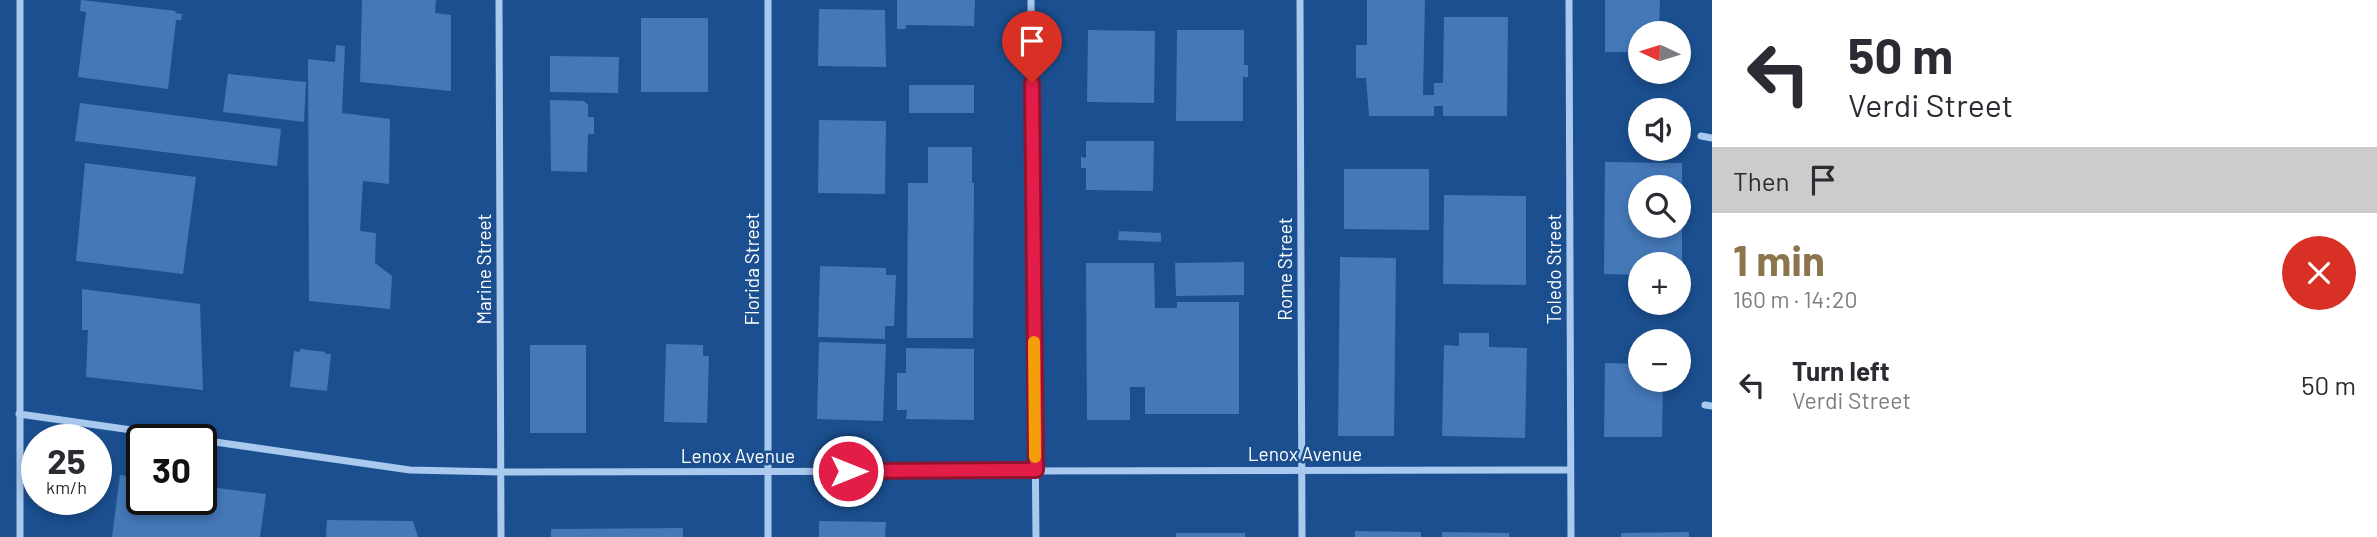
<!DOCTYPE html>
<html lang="en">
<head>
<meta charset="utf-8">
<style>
	:root { --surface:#fff; --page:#f2f2f3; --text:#2b2b33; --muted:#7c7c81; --accent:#8a764a }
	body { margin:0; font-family:Barlow,sans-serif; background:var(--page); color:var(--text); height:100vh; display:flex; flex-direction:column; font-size:26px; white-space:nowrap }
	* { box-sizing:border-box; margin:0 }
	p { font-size:23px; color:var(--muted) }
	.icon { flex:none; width:38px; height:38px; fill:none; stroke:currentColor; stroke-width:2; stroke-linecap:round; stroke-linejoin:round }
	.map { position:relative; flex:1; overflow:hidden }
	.details { display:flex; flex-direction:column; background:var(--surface); width:665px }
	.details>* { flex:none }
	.banner { background:#fff; color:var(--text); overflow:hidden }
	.needle { width:46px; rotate:274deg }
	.fabs { position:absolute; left:1628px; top:21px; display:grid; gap:14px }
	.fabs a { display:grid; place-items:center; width:63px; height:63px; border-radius:50%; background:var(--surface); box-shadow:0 4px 10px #0003; font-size:35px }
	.speed { position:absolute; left:21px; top:424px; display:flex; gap:14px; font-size:35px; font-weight:700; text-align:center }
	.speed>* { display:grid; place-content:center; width:91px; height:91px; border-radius:50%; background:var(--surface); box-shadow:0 4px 10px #0003; line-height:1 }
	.speed small { font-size:18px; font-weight:400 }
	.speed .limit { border:4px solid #111; border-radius:10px; background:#fff; color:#111 }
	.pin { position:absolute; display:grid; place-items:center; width:60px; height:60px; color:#fff; margin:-72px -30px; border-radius:50% 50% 50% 0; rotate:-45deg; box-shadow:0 0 7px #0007 }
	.pin .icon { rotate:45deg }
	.me { position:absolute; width:77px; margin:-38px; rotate:90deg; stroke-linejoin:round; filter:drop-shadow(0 0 5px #0008) }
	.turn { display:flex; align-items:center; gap:24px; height:147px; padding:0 21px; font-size:32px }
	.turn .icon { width:91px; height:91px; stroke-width:2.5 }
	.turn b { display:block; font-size:49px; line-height:60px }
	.then { display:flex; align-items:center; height:66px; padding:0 21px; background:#0003; gap:14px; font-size:26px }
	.round { display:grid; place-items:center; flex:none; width:74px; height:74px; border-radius:37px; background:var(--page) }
	.headline { display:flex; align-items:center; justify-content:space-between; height:119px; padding:0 21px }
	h1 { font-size:42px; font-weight:700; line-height:52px; color:var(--accent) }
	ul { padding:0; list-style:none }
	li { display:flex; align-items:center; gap:21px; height:105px; padding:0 21px }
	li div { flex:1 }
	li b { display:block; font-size:26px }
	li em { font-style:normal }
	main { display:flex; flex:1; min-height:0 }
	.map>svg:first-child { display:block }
</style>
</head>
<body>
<main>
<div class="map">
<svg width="1712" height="537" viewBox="0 0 1712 537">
	<rect width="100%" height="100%" fill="#1b4f8f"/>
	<path fill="#4478b7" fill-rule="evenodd" d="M81,0L176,11L175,13L182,14L181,20H176L168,89L78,77L86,12L80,11Z
		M362,0H436L435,13L451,15V91L360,82Z
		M897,0H975L974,26L906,25V29H897Z
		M1367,0H1425L1423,95H1434V83H1443L1444,17H1508L1507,116H1443V106H1434V116H1369L1366,78H1356V45H1367Z
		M1605,0H1660L1659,33H1640V52H1605Z
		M819,9L885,10L886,67L818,66Z
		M641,18H708V92H641Z
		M1088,30L1155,31L1154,103L1087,102Z
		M1177,30H1244V65H1248V77H1243V121H1176Z
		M336,45L345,46L342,113L390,119L389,184L363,181L360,231L376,233L375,263L392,276L390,309L309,301L308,59L335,62Z
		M550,56L619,57L618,93L550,92Z
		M228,74L306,82L304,122L223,112Z
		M909,85H974V113H909Z
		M550,100L584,101L588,105V117H594V134H588L587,172L551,171Z
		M80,103L281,129L277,166L75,141Z
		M819,120L886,121L885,194L818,193Z
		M1086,141H1154L1153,191L1086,190V168H1081V157L1086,158Z
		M928,147H972V183H974L973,338H907L908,183H928Z
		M1605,162L1682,163V275H1678V264H1640V275L1604,274ZM1640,187H1678V226H1640Z
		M85,163L196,177L183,274L76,261Z
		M1344,169H1429V230L1344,229Z
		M1444,195L1526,196V285L1443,284Z
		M1119,231L1161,233V242L1118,240Z
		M1340,257L1396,258L1394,436H1338Z
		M1244,262V295L1176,296L1175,263Z
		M1086,263H1154L1155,308H1177V302H1239V414H1145V387H1130V420H1087Z
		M820,266L886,268V275H896L894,326H885V339L818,337Z
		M82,289L200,304L203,390L86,377L88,330H82Z
		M1459,333H1489V347L1527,348L1525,438L1442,436L1444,345L1459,346Z
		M819,342L886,344L883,421L817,419Z
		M666,344L703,345V356H709L707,423L664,422Z
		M530,345H586V433H530Z
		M906,348L974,349V420L906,419L907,410H897V373H906Z
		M300,349L326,352L325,354H331L327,391L290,387L294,351L300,352Z
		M1605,363L1640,364V380H1663L1662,437H1604Z
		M120,475L142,478V499H201V486L266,494L260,537H112Z
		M327,520L413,521L418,537H326Z
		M819,521L886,522L885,537H819Z
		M683,528V537H551V529Z
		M1355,531L1421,532V537H1355Z
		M1442,532L1509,533V537H1442Z
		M1689,532V537H1621V533Z
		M1176,533H1245V537H1176Z"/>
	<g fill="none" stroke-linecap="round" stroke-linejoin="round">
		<path stroke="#a9c9ee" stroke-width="7" d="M20,0V537
			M499,0L501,537
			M768,0V537
			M1031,0L1036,537
			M1300,0L1302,537
			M1569,0L1571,537
			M1701,136L1712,138
			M1705,405L1712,406
			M19,414L195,439
			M201,440L410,470L501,472L1570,470"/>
	</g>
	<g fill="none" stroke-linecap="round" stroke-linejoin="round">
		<defs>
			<path id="route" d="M848,471L1036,470L1032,83"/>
		</defs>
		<use href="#route" stroke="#92132f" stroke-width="18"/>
		<use href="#route" stroke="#e11d48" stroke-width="12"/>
		<path stroke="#f59e0b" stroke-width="12" d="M1034,342L1035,457"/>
	</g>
	<g text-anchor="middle" stroke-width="5" stroke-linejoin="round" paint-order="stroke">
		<g font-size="19" fill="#fff" stroke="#1b4f8f">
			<text transform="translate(484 269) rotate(-90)" y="7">Marine Street</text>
			<text transform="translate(752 269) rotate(-90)" y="7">Florida Street</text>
			<text transform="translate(1285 269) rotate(-90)" y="7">Rome Street</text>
			<text transform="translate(1554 269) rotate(-90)" y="7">Toledo Street</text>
			<text x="1305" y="461">Lenox Avenue</text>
			<text x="738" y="463">Lenox Avenue</text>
		</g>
	</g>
</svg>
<div class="fabs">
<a><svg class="needle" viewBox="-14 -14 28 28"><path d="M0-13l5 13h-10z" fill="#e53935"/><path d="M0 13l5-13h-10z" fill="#7c7c81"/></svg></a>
<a><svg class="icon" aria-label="sound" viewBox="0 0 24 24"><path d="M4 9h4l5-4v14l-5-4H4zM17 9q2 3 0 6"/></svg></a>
<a><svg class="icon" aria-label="search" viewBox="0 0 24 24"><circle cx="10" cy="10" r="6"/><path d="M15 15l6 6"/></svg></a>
<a>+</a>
<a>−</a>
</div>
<div class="speed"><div>25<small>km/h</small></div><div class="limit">30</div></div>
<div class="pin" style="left:1032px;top:83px;background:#d93025"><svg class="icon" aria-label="arrive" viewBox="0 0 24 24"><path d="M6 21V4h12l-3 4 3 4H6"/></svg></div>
<svg class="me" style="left:848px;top:471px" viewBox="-20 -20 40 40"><circle r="17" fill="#e11d48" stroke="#fff" stroke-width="3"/><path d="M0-11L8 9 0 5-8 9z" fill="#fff"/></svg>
</div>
<section class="details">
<div class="banner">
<div class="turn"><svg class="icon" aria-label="left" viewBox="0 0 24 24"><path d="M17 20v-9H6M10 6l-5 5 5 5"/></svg><div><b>50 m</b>Verdi Street</div></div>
<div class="then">Then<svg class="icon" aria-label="arrive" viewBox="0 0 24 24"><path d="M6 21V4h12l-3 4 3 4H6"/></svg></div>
</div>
<div class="headline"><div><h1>1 min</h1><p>160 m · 14:20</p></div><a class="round" style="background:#d93025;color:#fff"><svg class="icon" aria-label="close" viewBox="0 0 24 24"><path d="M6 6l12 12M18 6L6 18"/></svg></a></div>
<ul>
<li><svg class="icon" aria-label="left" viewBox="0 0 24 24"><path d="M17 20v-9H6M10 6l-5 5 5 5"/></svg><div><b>Turn left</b><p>Verdi Street</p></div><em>50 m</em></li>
</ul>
</section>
</main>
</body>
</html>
